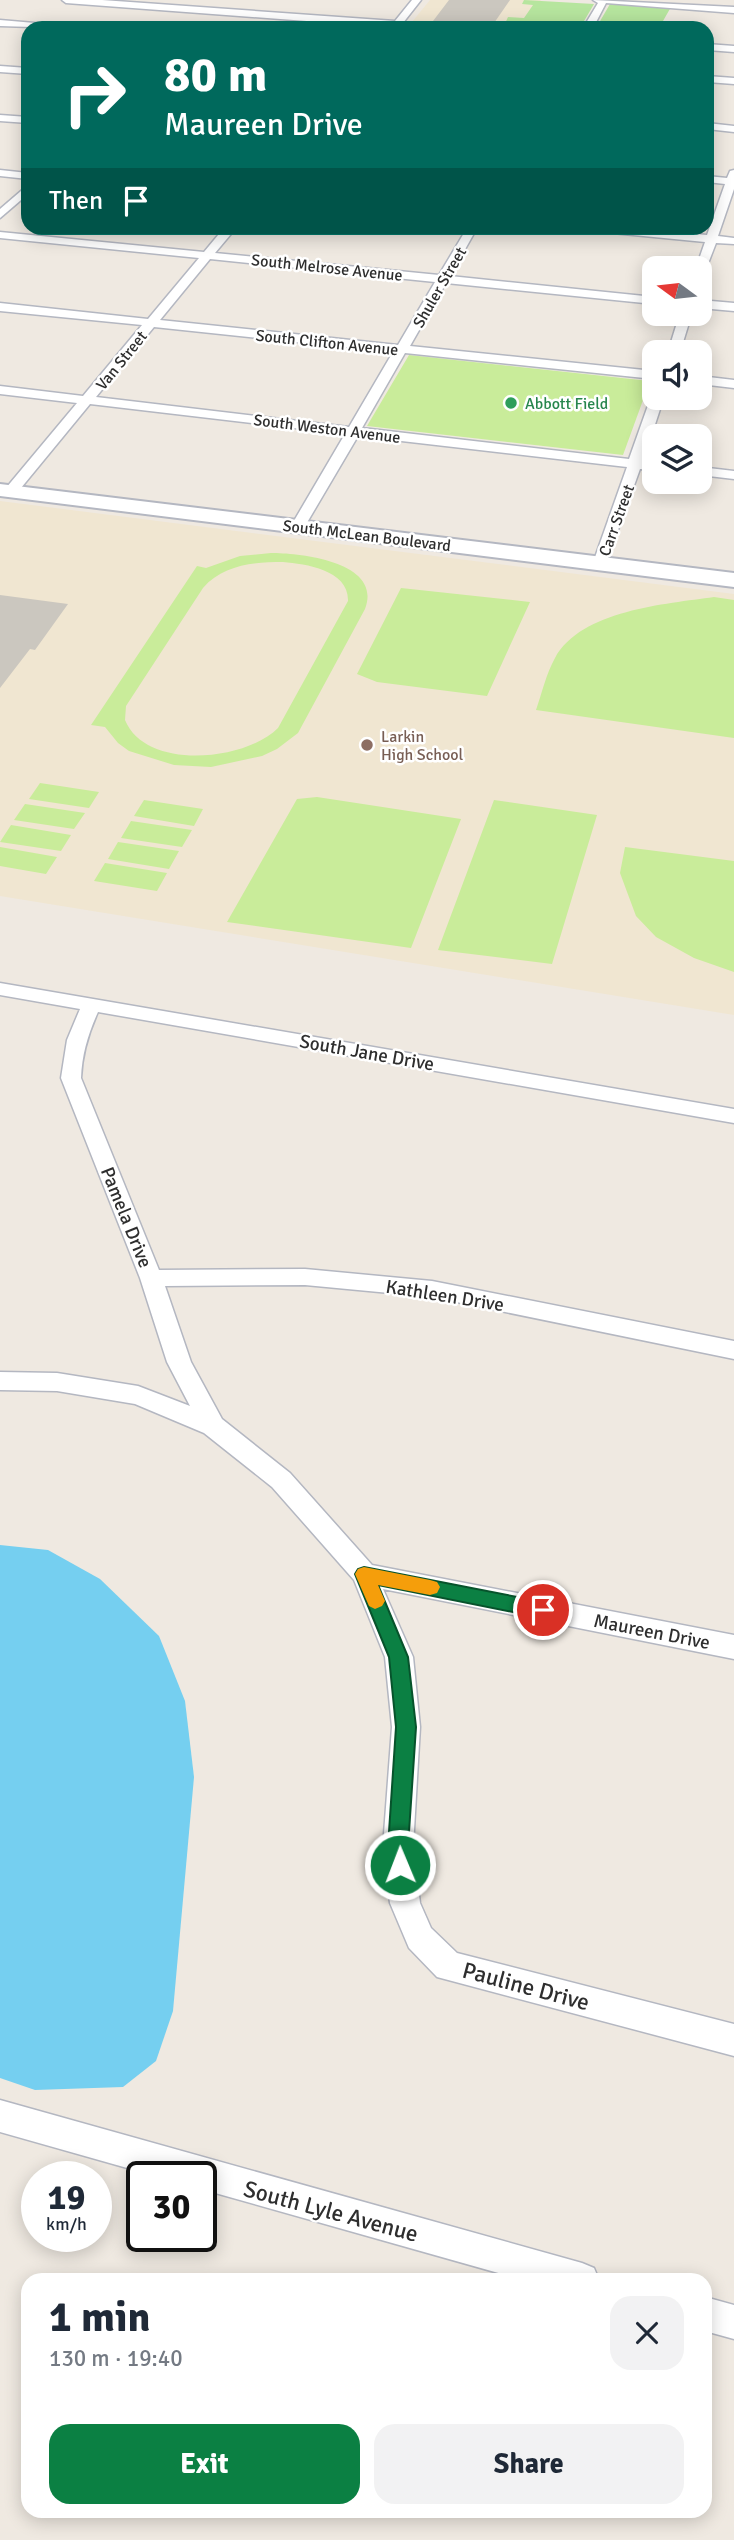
<!DOCTYPE html>
<html lang="en">
<head>
<meta charset="utf-8">
<style>
	:root { --surface:#fff; --page:#f2f2f3; --text:#1f2937; --muted:#747a83; --accent:#0b8043 }
	body { margin:0; font-family:Signika,sans-serif; background:var(--page); color:var(--text); height:100vh; display:flex; flex-direction:column; font-size:26px; white-space:nowrap }
	* { box-sizing:border-box; margin:0 }
	p { font-size:23px; color:var(--muted) }
	.icon { flex:none; width:38px; height:38px; fill:none; stroke:currentColor; stroke-width:2; stroke-linecap:round; stroke-linejoin:round }
	.map { position:relative; flex:1; overflow:hidden }
	.details { position:absolute; left:21px; top:2273px; width:691px; height:245px; display:flex; flex-direction:column; background:var(--surface); border-radius:21px; box-shadow:0 4px 18px #0003 }
	.details>* { flex:none }
	.top-card { position:absolute; left:21px; top:21px; width:693px; height:214px; border-radius:21px; box-shadow:0 4px 18px #0003; background:#00695c; color:#fff; overflow:hidden }
	.needle { width:46px; rotate:285deg }
	.controls { position:absolute; left:642px; top:256px; display:grid; gap:14px }
	.controls a { display:grid; place-items:center; width:70px; height:70px; border-radius:14px; background:var(--surface); box-shadow:0 4px 18px #0003; font-size:35px }
	.speed { position:absolute; left:21px; top:2161px; display:flex; gap:14px; font-size:35px; font-weight:700; text-align:center }
	.speed>* { display:grid; place-content:center; width:91px; height:91px; border-radius:50%; background:var(--surface); box-shadow:0 4px 18px #0003; line-height:1 }
	.speed small { font-size:18px; font-weight:400 }
	.speed .limit { border:4px solid #111; border-radius:10px; background:#fff; color:#111 }
	.pin { position:absolute; display:grid; place-items:center; width:60px; height:60px; color:#fff; margin:-30px; border:4px solid #fff; border-radius:50%; box-shadow:0 2px 7px #0007 }
	.me { position:absolute; width:77px; margin:-38px; rotate:359deg; stroke-linejoin:round; filter:drop-shadow(0 0 5px #0008) }
	.turn { display:flex; align-items:center; gap:24px; height:147px; padding:0 28px; font-size:32px }
	.turn .icon { width:91px; height:91px; stroke-width:2.5 }
	.turn b { display:block; font-size:49px; line-height:60px }
	.then { display:flex; align-items:center; height:66px; padding:0 28px; background:#0003; gap:14px; font-size:26px }
	.round { display:grid; place-items:center; flex:none; width:74px; height:74px; border-radius:21px; background:var(--page) }
	.summary { display:flex; align-items:center; justify-content:space-between; height:119px; padding:0 28px }
	h1 { font-size:42px; font-weight:700; line-height:52px }
	.primary-button { display:flex; gap:14px; margin-top:auto; padding:14px 28px }
	.primary-button a { flex:1; height:80px; border-radius:21px; background:var(--accent); color:#fff; font-size:28px; font-weight:700; line-height:80px; text-align:center }
	.primary-button a+a { background:var(--page); color:var(--text) }
	.map>svg:first-child { display:block }
</style>
</head>
<body>
<div class="map">
<svg width="734" height="2540" viewBox="0 0 734 2540">
	<rect width="100%" height="100%" fill="#efe9e1"/>
	<path fill="#f0e6d1" d="M430,0H540L580,28H407Z
		M0,501L734,594V1015L0,896Z"/>
	<path fill="#b6e59e" d="M524,0L594,4L580,28H503L508,17L524,18L533,5L522,4Z
		M610,4L614,3L671,7L659,28H596Z"/>
	<path fill="#c9ec9a" fill-rule="evenodd" d="M409,355L650,381L623,455L367,426Z
		M271,553C301,553 383,562 365,609L298,733L277,749L262,756L211,767L174,765L129,751L118,743L105,727L91,725L197,566L206,568L240,556ZM283,562C306,564 349,570 348,601L278,728C245,761 146,771 125,720L126,706L203,588C223,565 254,562 283,562Z
		M401,588L530,602L487,696L377,682L357,674Z
		M714,597L734,600V738L536,710C542,693 546,674 555,658C581,610 666,604 714,597Z
		M40,783L99,792L89,808L29,799Z
		M317,797L461,819L411,948L227,922L297,799Z
		M144,800L203,809L194,826L134,816Z
		M494,800L597,815L552,964L438,950Z
		M25,804L85,813L74,829L14,820Z
		M131,821L192,830L182,847L121,838Z
		M11,825L71,835L61,851L0,842Z
		M118,842L179,851L169,869L108,859Z
		M0,847L57,857L46,874L0,866Z
		M625,847L734,861V972L694,958L656,937L636,916L620,873Z
		M105,863L167,873L157,891L94,881Z"/>
	<path fill="#75cff0" d="M0,1545L48,1550L100,1579L159,1636L185,1701L194,1777L173,2011L156,2061L123,2087L35,2090L0,2078Z"/>
	<path fill="#cbc7bf" d="M449,0H510L492,26L435,28L440,22L433,21Z
		M0,595L68,604L35,650L30,649L0,688Z"/>
	<g fill="none" stroke-linecap="round" stroke-linejoin="round">
		<defs>
			<path id="street" d="M62,0H102L395,21L412,0H421L399,28L66,3Z
				M593,0L734,7V13L606,3L593,28H583L598,3Z
				M0,20L58,25L63,28L0,26Z
				M707,44L734,46V52L707,50Z
				M0,66L28,68V74L0,72Z
				M707,76L734,78V84L707,82Z
				M0,115L28,117V123L0,121Z
				M707,123L734,126V132L707,129Z
				M0,170L28,173V179L0,176Z
				M734,170V189L718,236L734,238V244L716,243L704,274L700,276V268H696L705,242L592,231L586,228H624L707,235L725,184L707,182V176L727,178L730,171Z
				M28,185V194L0,218V209Z
				M224,228H236L215,253L439,275L467,228H477L450,276L654,297V304L446,283L410,346L654,371V379L405,353L362,428L629,459L651,397L654,394V397H664L643,461L654,462V470L640,469L605,566H595L593,563L627,467L358,436L305,526L298,530L291,526L345,434L90,404L16,494H6V488L77,403L0,394V386L83,396L142,325L0,311V303L148,319L199,258L0,238V232L204,252ZM210,259L435,282L398,345L160,320ZM154,327L393,352L349,427L96,397Z
				M700,300L734,303V311L700,308Z
				M680,313H692L680,352H668Z
				M700,376L734,380V388L700,384Z
				M700,467L734,471V479L700,475Z
				M0,983L734,1109V1123L98,1012C88,1034 82,1054 81,1078L159,1270L305,1269L432,1281L734,1341V1359L432,1297L305,1285L165,1286L191,1362L222,1419L290,1473L372,1565L734,1635V1659L383,1589L413,1657L420,1727L413,1847L420,1903L431,1928L457,1953L734,2024V2056L437,1977L409,1948L390,1903L383,1847L392,1727L385,1657L354,1580L272,1487L204,1433L135,1404L57,1391L0,1390V1372L57,1373L138,1386L190,1406L167,1362L140,1278L61,1078L67,1040L80,1009L0,995Z
				M0,2100L582,2263L594,2268L599,2280H523L201,2189V2177H159L0,2132Z
				M705,2297L734,2305V2339L705,2331Z"/>
			<path id="secondary" d="M0,484L734,573V587L0,496Z"/>
		</defs>
		<use href="#street" stroke="#b4b7c1" stroke-width="3"/>
		<use href="#secondary" stroke="#b4b7c1" stroke-width="4"/>
		<use href="#street" fill="#fff" fill-rule="evenodd"/>
		<use href="#secondary" fill="#fff" fill-rule="evenodd"/>
	</g>
	<path fill="#0b8043" stroke="#07532c" stroke-width="2" d="M364,1567L543,1602L550,1604L553,1610L550,1615L543,1618L378,1585L408,1657L416,1727L408,1847L410,1865L407,1872L400,1875L393,1872L388,1847L396,1727L389,1657L355,1574L358,1569Z"/>
	<path fill="#f59e0b" d="M364,1567L430,1580L437,1582L440,1587L437,1593L430,1595L378,1585L385,1601L382,1606L375,1609L369,1606L355,1574L358,1569Z"/>
	<circle fill="#2e9e5b" stroke="#fff" stroke-width="2.5" cx="511" cy="403" r="7"/>
	<circle fill="#8d6e63" stroke="#fff" stroke-width="2.5" cx="367" cy="745" r="7"/>
	<g text-anchor="middle" stroke-width="5" stroke-linejoin="round" paint-order="stroke">
		<g font-size="16" fill="#2e2e2e" stroke="#fff">
			<text transform="translate(327 267) rotate(6)" y="6">South Melrose Avenue</text>
			<text transform="translate(439 287) rotate(-60)" y="6">Shuler Street</text>
			<text transform="translate(327 342) rotate(6)" y="6">South Clifton Avenue</text>
			<text transform="translate(121 360) rotate(-51)" y="6">Van Street</text>
			<text transform="translate(327 428) rotate(7)" y="6">South Weston Avenue</text>
			<text transform="translate(616 520) rotate(-70)" y="6">Carr Street</text>
			<text transform="translate(367 535) rotate(7)" y="6">South McLean Boulevard</text>
		</g>
		<g font-size="16" fill="#27864d" stroke="#fff" text-anchor="start">
			<text x="525" y="409">Abbott Field</text>
		</g>
		<g font-size="16" fill="#785e54" stroke="#fff" text-anchor="start">
			<text x="381" y="742">Larkin<tspan x="381" dy="18">High School</tspan></text>
		</g>
		<g font-size="19" fill="#2e2e2e" stroke="#fff">
			<text transform="translate(367 1052) rotate(10)" y="7">South Jane Drive</text>
			<text transform="translate(127 1217) rotate(68)" y="7">Pamela Drive</text>
			<text transform="translate(445 1295) rotate(9)" y="7">Kathleen Drive</text>
			<text transform="translate(652 1631) rotate(11)" y="7">Maureen Drive</text>
		</g>
		<g font-size="23" fill="#2e2e2e" stroke="#fff">
			<text transform="translate(526 1986) rotate(15)" y="8">Pauline Drive</text>
			<text transform="translate(331 2211) rotate(15)" y="8">South Lyle Avenue</text>
		</g>
	</g>
</svg>
<div class="controls">
<a><svg class="needle" viewBox="-14 -14 28 28"><path d="M0-13l5 13h-10z" fill="#e53935"/><path d="M0 13l5-13h-10z" fill="#747a83"/></svg></a>
<a><svg class="icon" aria-label="sound" viewBox="0 0 24 24"><path d="M4 9h4l5-4v14l-5-4H4zM17 9q2 3 0 6"/></svg></a>
<a><svg class="icon" aria-label="layers" viewBox="0 0 24 24"><path d="M12 4l9 5-9 5-9-5zM3 14l9 5 9-5"/></svg></a>
</div>
<div class="speed"><div>19<small>km/h</small></div><div class="limit">30</div></div>
<div class="pin" style="left:543px;top:1610px;background:#d93025"><svg class="icon" aria-label="arrive" viewBox="0 0 24 24"><path d="M6 21V4h12l-3 4 3 4H6"/></svg></div>
<svg class="me" style="left:400px;top:1865px" viewBox="-20 -20 40 40"><circle r="17" fill="#0b8043" stroke="#fff" stroke-width="3"/><path d="M0-11L8 9 0 5-8 9z" fill="#fff"/></svg>
<div class="top-card">
<div class="turn"><svg class="icon" aria-label="right" viewBox="0 0 24 24"><path d="M7 20v-9h11M14 6l5 5-5 5"/></svg><div><b>80 m</b>Maureen Drive</div></div>
<div class="then">Then<svg class="icon" aria-label="arrive" viewBox="0 0 24 24"><path d="M6 21V4h12l-3 4 3 4H6"/></svg></div>
</div>
<section class="details">
<div class="summary"><div><h1>1 min</h1><p>130 m · 19:40</p></div><a class="round"><svg class="icon" aria-label="close" viewBox="0 0 24 24"><path d="M6 6l12 12M18 6L6 18"/></svg></a></div>
<div class="primary-button"><a>Exit</a><a>Share</a></div>
</section>
</div>
</body>
</html>
